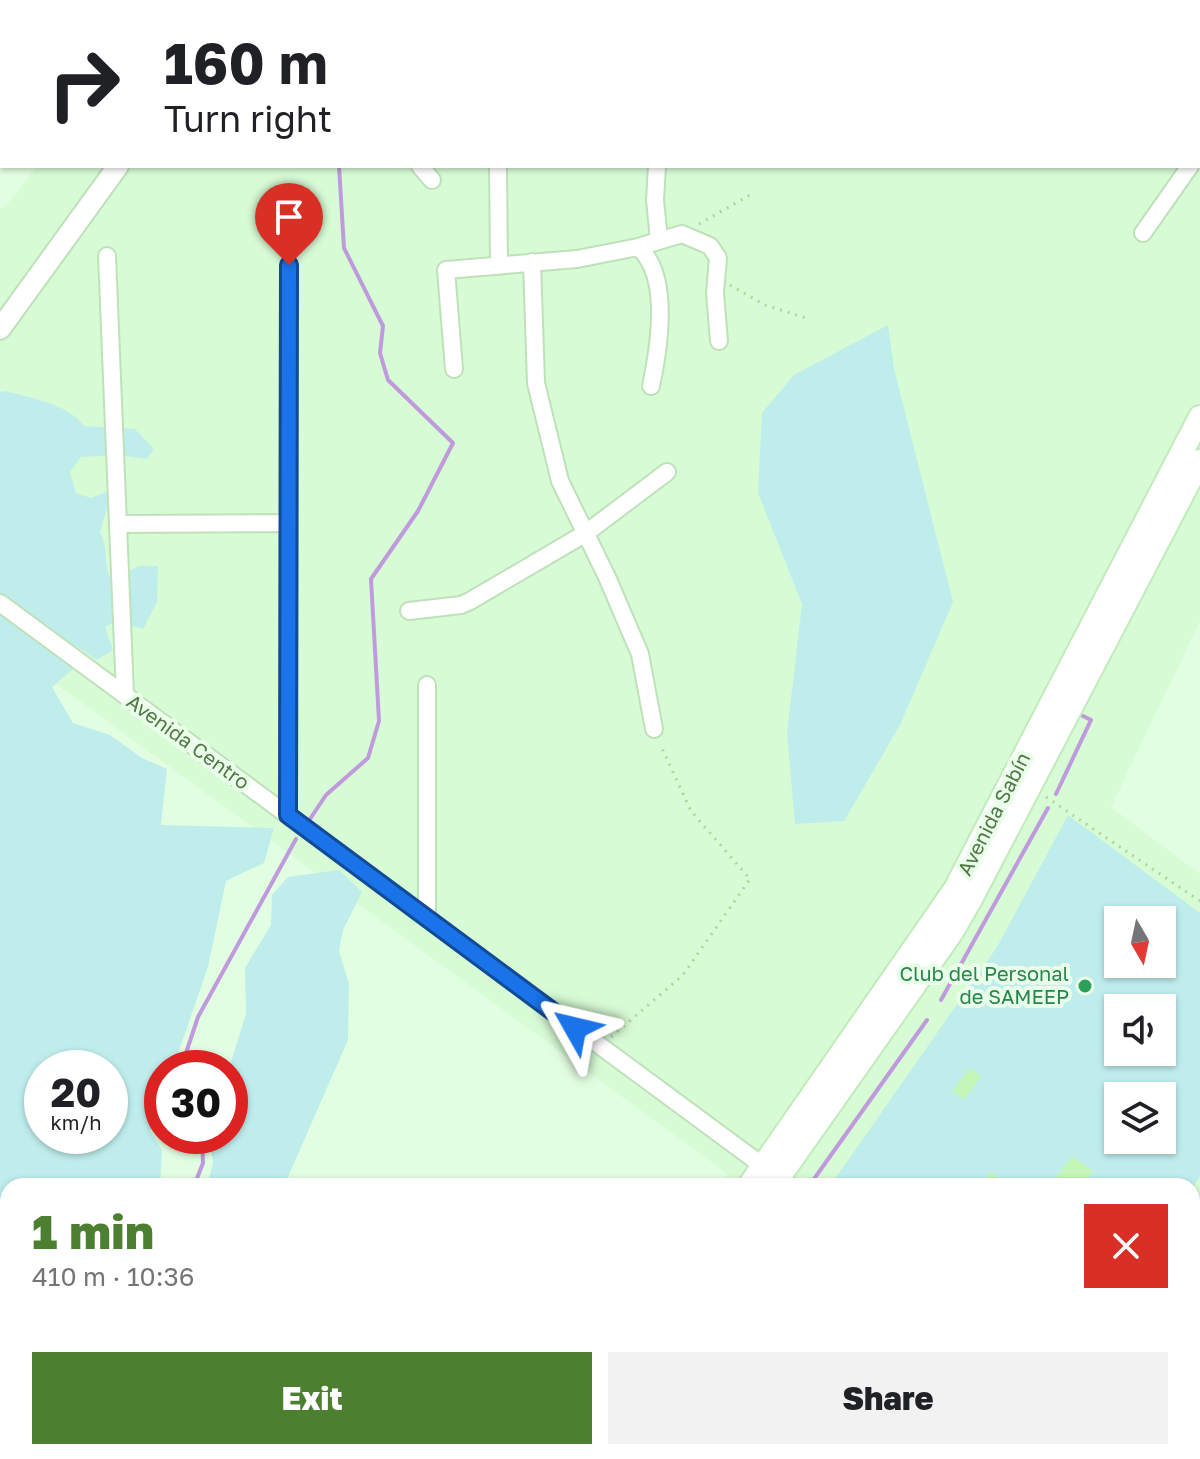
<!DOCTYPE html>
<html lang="en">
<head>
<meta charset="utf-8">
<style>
	:root { --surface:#fff; --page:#f2f2f2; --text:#202124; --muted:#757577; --accent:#4c7f2f }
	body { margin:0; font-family:"Golos Text",sans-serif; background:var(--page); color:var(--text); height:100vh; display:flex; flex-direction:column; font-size:30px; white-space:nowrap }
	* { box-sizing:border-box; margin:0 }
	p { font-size:26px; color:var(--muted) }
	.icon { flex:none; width:44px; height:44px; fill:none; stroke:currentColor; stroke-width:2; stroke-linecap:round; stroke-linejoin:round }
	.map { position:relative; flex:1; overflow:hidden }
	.drawer { position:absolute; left:0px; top:1178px; width:1200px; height:282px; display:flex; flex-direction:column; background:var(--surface); border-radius:24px 24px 0 0; box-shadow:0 2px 6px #0004 }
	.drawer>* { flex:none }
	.hud { position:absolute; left:0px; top:0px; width:1200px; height:168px; box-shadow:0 2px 6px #0004; background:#fff; color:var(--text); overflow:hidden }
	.needle { width:52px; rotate:171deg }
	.buttons { position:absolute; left:1104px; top:906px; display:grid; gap:16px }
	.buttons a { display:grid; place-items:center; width:72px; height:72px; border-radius:0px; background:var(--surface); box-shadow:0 2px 6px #0004; font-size:40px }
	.speed { position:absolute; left:24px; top:1050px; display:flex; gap:16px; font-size:40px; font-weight:700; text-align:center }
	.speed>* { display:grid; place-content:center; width:104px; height:104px; border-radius:50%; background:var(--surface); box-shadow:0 2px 6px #0004; line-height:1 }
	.speed small { font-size:20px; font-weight:400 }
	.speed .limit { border:12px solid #d22; background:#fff; color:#111 }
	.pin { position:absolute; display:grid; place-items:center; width:68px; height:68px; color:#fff; margin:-82px -34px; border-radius:50% 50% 50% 0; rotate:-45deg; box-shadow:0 0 8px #0007 }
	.pin .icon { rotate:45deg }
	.me { position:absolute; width:88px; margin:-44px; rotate:307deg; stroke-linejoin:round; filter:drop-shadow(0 0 6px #0008) }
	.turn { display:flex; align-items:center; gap:28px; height:168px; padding:0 32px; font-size:36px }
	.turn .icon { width:104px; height:104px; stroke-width:2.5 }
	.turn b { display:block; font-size:56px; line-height:68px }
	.round { display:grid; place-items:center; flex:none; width:84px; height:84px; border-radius:0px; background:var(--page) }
	.headline { display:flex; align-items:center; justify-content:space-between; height:136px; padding:0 32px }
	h1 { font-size:48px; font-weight:800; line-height:60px; color:var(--accent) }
	.action { display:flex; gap:16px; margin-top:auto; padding:16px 32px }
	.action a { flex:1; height:92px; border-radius:0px; background:var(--accent); color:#fff; font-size:32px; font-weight:800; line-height:92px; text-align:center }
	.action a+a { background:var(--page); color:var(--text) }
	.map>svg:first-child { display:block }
</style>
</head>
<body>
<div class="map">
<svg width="1200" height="1459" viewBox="0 0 1200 1459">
	<rect width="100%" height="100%" fill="#e2fee2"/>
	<path fill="#d7fbd5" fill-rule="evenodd" d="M79,0H1200V621L1111,807L1200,874V1228L1192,1240V1186H719L728,1174L0,643V208L5,207L37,166H1198V2ZM1118,920H1162V964H1118ZM1118,1008H1162V1052H1118ZM1118,1096H1162V1140H1118Z
		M0,1297L8,1302V1452H45L40,1459H0Z
		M85,1452H220L230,1459H95Z
		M531,1452H1163L1158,1459H526Z"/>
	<path fill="#bfedec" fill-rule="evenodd" d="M888,325L894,369L953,602L900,725L844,821L795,824L787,733L802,604L758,493L762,413L794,375Z
		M6,391C32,399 67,403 84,426L135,429L154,449L147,459L118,455L81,457L70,472L76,493L91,498L106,492L120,495L106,511L100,532C110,552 102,561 111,579L139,566H158L157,602L143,629L116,621L105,627L113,650L97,660L74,645L73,669L52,687L73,723L110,735L142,758L167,769L161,825L274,828L264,863L226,881L208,967L173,1068H162V1120L150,1131L162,1150L160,1186H8V1303L0,1297V392ZM42,1068H110V1136H42Z
		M1068,815L1200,913V1177L1192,1188L830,1186L997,947ZM1118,920H1162V964H1118ZM1118,1008H1162V1052H1118ZM1118,1096H1162V1140H1118Z
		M339,870L362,892L343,930L339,951L349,984L348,1040L284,1186H207L213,1163L209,1136H230L229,1068L246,1014L245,968L271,925L272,895L288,877Z
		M352,1452H520L515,1459H336Z"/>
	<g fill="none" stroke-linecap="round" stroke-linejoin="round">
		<path stroke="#bf9adc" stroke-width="4" d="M297,0V2
			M1056,794L1091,720L1083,716
			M310,819L326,795L368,758L379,721L371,579L418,511L453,443L388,380L380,353L383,326L344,248L339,166
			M941,1000L1048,808
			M181,1068L198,1017L296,839
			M194,1186L203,1163L202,1136
			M809,1186L927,1020
			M231,1452L237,1459"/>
	</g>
	<path fill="#c4f6b7" d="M970,1068L981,1076L964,1100L952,1091Z
		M1072,1156L1093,1171L1082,1186H1050Z
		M991,1172L1009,1186H980Z"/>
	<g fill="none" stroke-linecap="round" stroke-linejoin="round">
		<defs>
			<path id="minor" d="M369,0L371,2
				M521,0L522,2
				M1091,0L1102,2
				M498,2L499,0
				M1198,18H1200
				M1198,155L1200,153
				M420,166L432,180
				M498,166L499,265
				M657,166L655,200L659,240
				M1143,233L1190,166
				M638,247C671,275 659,348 651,386
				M107,256L125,695
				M532,262L536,383L560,481L607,577L640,654L654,729
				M454,369L446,270L577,259L638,247L682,234L710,246L718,258L715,293L719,341
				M118,524L287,523
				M0,603L763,1166
				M409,611L461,605L470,601L586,533L667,472
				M288,815L289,265
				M427,918V685
				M717,1452L728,1459
				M804,1459L809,1452
				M966,1459L971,1452
				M1119,1459L1123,1452"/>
			<path id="tertiary" d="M1048,0L1051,2
				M236,2L238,0
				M1198,107L1200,108
				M0,329L118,166"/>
			<path id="secondary" d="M749,1186L955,889L1200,417
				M773,1186L952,932L971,899L1200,461
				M555,1459L560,1452
				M580,1459L585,1452"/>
		</defs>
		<use href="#minor" stroke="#bfe1ba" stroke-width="20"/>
		<use href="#tertiary" stroke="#bfe1ba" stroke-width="24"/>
		<use href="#secondary" stroke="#c2ebbc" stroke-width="26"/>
		<path stroke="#a8db9a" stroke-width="3" stroke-dasharray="2 6" stroke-linecap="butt" d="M699,224L750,195
			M730,285L765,305L806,318
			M1046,797L1200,901
			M611,1037L683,975L750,879L691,811L660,744"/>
		<use href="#minor" stroke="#fff" stroke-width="16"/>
		<use href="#tertiary" stroke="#fff" stroke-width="20"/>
		<use href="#secondary" stroke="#fff" stroke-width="22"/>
	</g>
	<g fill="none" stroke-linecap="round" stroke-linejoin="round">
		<defs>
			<path id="route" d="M289,265L288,815L575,1028"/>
		</defs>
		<use href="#route" stroke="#114b97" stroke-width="20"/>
		<use href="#route" stroke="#1a73e8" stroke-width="14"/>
	</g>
	<circle fill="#2e9e5b" stroke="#eaffea" stroke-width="3" cx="1085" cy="986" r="8"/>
	<g text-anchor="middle" stroke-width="8" stroke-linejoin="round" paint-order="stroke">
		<g font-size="20" fill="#527846" stroke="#eaffea">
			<text transform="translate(188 742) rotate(36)" y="7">Avenida Centro</text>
			<text transform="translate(994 814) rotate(-63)" y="7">Avenida Sabín</text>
		</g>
		<g font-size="20" fill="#27864d" stroke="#eaffea" text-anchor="end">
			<text x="1069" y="981">Club del Personal<tspan x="1069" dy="23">de SAMEEP</tspan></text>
		</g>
	</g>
</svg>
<div class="buttons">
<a><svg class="needle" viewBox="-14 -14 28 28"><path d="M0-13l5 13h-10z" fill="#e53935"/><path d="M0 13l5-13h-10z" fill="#757577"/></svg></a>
<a><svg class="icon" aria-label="sound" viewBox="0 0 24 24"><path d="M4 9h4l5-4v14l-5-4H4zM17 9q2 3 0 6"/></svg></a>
<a><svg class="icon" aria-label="layers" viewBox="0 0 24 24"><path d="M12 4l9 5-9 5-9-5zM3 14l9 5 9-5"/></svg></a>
</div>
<div class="speed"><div>20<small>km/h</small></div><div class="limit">30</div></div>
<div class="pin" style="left:289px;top:265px;background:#d93025"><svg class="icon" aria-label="arrive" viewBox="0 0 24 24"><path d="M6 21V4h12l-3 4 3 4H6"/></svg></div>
<svg class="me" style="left:575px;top:1028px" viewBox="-20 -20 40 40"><path d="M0-17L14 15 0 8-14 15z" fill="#1a73e8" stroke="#fff" stroke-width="4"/></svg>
<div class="hud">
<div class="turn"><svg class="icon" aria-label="right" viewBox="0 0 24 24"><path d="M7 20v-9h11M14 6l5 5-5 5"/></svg><div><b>160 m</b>Turn right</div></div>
</div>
<section class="drawer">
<div class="headline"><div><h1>1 min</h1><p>410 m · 10:36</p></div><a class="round" style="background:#d93025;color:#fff"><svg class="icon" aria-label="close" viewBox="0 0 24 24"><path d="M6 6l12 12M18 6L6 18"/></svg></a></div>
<div class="action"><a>Exit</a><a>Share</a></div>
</section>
</div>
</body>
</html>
